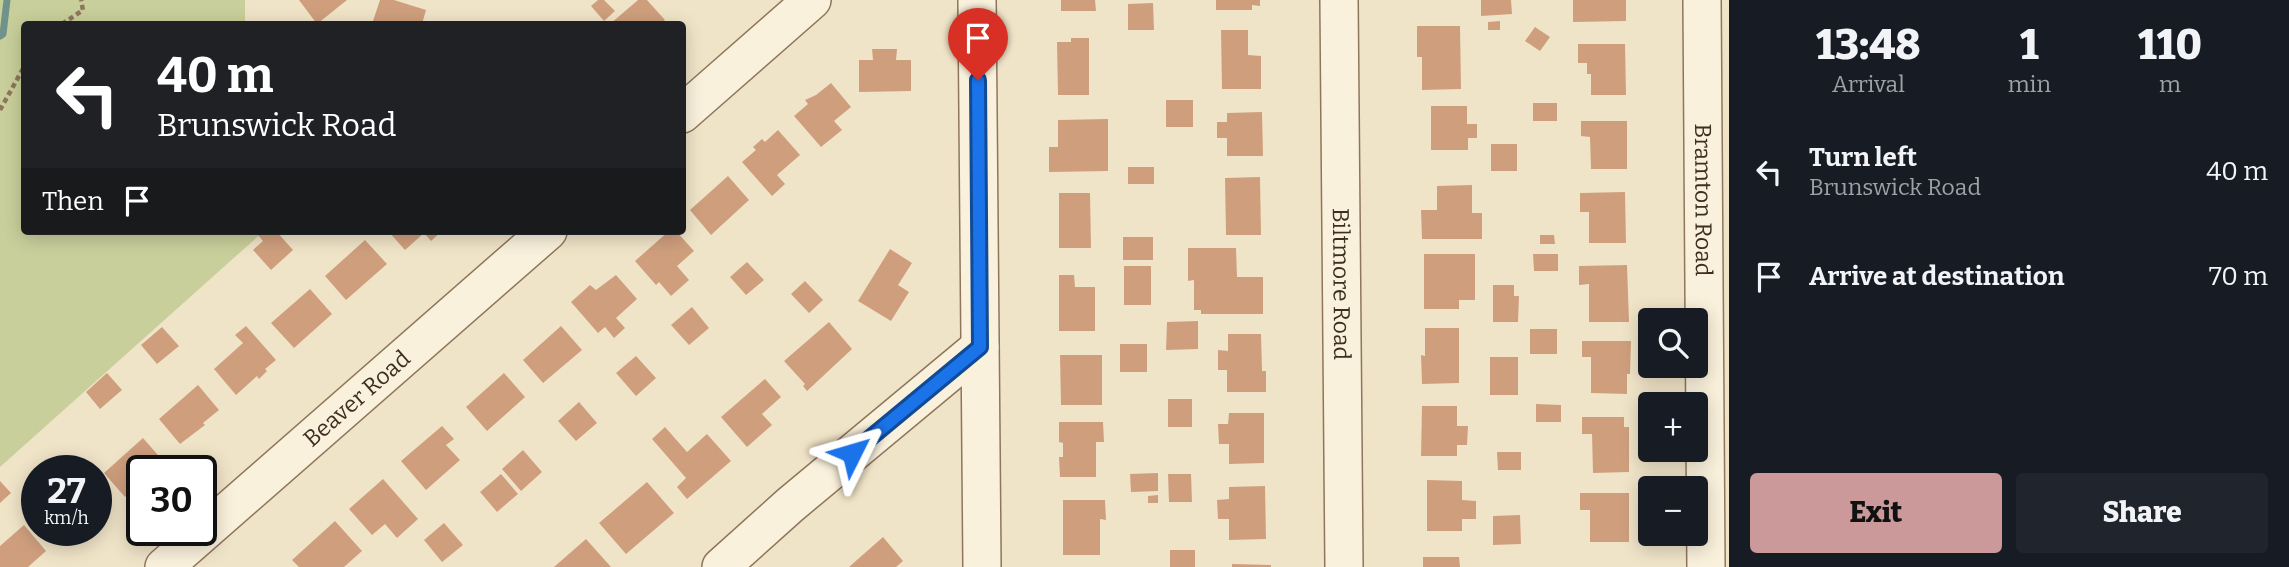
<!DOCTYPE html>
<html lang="en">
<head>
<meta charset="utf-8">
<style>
	:root { --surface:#171b24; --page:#20242c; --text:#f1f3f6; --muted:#9ea1a6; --accent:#cc999b }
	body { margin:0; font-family:Bitter,serif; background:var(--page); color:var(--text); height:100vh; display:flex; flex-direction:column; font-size:26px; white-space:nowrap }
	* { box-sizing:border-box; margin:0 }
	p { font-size:23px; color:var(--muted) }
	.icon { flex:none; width:38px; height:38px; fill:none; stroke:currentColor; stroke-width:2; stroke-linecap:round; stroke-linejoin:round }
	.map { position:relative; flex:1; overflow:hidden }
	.drawer { display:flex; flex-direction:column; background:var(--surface); width:560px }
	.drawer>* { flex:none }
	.top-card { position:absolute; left:21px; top:21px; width:665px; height:214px; border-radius:7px; box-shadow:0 4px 18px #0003; background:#202124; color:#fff; overflow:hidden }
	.buttons { position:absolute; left:1638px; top:308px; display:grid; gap:14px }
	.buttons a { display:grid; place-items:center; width:70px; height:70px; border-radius:7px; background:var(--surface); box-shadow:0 4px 18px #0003; font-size:35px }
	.speed { position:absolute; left:21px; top:455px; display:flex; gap:14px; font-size:35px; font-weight:700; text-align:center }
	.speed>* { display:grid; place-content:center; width:91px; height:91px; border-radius:50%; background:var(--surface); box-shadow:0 4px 18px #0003; line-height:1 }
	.speed small { font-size:18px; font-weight:400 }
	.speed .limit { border:4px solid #111; border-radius:10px; background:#fff; color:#111 }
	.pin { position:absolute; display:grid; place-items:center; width:60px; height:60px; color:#fff; margin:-72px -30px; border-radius:50% 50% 50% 0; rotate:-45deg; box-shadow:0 0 7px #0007 }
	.pin .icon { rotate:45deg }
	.me { position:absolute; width:77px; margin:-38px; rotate:50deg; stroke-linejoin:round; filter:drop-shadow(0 0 5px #0008) }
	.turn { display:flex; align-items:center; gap:24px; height:147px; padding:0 21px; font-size:32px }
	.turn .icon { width:91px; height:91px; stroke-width:2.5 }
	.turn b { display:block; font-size:49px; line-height:60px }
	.then { display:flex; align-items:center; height:66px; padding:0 21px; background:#0003; gap:14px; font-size:26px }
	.eta { display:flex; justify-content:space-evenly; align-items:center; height:119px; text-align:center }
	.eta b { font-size:42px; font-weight:800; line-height:49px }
	.button { display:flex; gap:14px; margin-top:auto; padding:14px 21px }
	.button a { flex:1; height:80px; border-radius:7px; background:var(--accent); color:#111; font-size:28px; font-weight:800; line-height:80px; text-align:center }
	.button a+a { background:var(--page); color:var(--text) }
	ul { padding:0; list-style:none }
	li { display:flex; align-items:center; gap:21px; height:105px; padding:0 21px }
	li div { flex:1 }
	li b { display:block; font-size:26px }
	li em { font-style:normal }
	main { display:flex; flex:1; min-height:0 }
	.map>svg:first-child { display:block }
</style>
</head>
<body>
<main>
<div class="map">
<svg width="1729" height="567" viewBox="0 0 1729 567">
	<rect width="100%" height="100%" fill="#f0e4c8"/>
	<path fill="#c9cf9b" d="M0,0H245V24H24V231H264L0,467Z"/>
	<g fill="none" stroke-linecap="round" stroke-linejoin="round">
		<path stroke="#6f938a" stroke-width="7" d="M0,36L3,34L7,0"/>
	</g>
	<path fill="#cf9f7d" d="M299,0H347L317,24Z
		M380,0H394L426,10L422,24H372Z
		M598,0H604L615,11L604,21L591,6Z
		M638,0H647L665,20L659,24H610Z
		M1061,0H1095L1096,11H1061Z
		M1216,0H1260V6L1252,5V10H1216Z
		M1481,0H1511L1512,14L1481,16Z
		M1573,0H1626V21L1573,22Z
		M1153,3L1154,30H1128V4Z
		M1500,21V30H1488V22Z
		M1417,26H1460L1461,89L1422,90V57H1417Z
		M1535,27L1550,37L1540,51L1525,41Z
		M1221,30H1248V55L1261,56V89H1222Z
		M1071,38H1089V95H1058L1057,42H1071Z
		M1578,44H1625L1626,95H1591V74H1587V63H1578Z
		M872,49H897L896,60H911V91L859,92V60H873Z
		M831,83L851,107L834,121L842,130L821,147L794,116L808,104L805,100L816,95Z
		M1166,100H1193V127H1166Z
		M1533,103H1557V121H1533Z
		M1431,106H1467V124H1477V138H1468V150H1431Z
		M1262,112L1263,156H1227V138H1217V122H1227V113Z
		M1108,119V171L1049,172V147H1058V120Z
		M1581,121H1627V169H1591L1590,137L1581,136Z
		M778,130L800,155L777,175L785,184L772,196L742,162L756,150L753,147L762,139L765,142Z
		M1491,144H1517V171H1491Z
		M1128,167H1154V184H1128Z
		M728,176L749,200L711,235L690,210Z
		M1260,177L1261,235H1226L1225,178Z
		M1472,185V213H1482V239H1422L1421,210H1437V186Z
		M1625,192L1626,243H1589V212H1580V193Z
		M1059,193H1090L1091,248H1059Z
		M263,231H268L271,234L276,231L293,250L271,270L253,250L263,241L258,235Z
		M388,231H442L431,241L424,233L405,250Z
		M669,231H676L694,251L677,266L689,280L671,296L659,282L656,285L635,261Z
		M1540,235H1554L1555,244H1540Z
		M1123,237H1153V260H1123Z
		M365,240L387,264L346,300L325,276Z
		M1188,248H1236L1237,277H1263V314H1201V310H1194V280L1188,281Z
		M890,249L912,263L898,285L909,292L891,321L858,301Z
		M1424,254H1475V300H1459V309H1424Z
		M1533,254H1558V271H1534Z
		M747,262L764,280L746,295L730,277Z
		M1627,265L1629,322H1589V284L1579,285V266Z
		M1124,266H1151V305H1124Z
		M616,275L637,299L616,318L625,328L614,338L605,327L598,333L571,302L590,285L596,290Z
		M1059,275H1074L1075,287H1095V331H1059Z
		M805,281L823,300L809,313L791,294Z
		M1493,285H1514V296H1519L1518,322H1493Z
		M310,289L332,314L294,348L271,323Z
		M692,307L709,328L689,345L671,325Z
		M1198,321V349L1166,350L1167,322Z
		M829,322L852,349L807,391L803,386L805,384L784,361Z
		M246,326L276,360L265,369L267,371L259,379L257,376L236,395L214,369L243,343L235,335Z
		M561,326L582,350L543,383L523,360Z
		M162,327L179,346L157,364L141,345Z
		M1425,328H1459V383L1422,384L1421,355L1425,356Z
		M1530,329H1557V354H1530Z
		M1228,334H1261L1262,371H1266V392H1227V370H1218V350L1228,351Z
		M1582,341H1631L1630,374H1627V394L1591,393V357H1582Z
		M1120,344H1147V372H1120Z
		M1060,355H1102V405H1061Z
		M636,356L656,378L636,396L616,373Z
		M1490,357H1518V395H1490Z
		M107,373L122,390L100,409L86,392Z
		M504,373L525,397L487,431L466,407Z
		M765,379L781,397L762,414L772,425L747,447L721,417Z
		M198,385L219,410L203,423L205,425L180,444L159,419Z
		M1168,399H1192V427H1168Z
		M579,402L597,423L576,441L558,421Z
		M1536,404L1561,405V422H1536Z
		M1422,406H1457V426H1468L1467,445H1457V456H1421Z
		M1229,413H1264V463L1229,464V444H1219L1218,424H1228Z
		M1582,417H1624V427H1629V472L1593,473L1592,434H1582Z
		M1059,422H1103L1104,442H1096V477H1060L1059,457H1063V443L1059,442Z
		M442,426L454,439L446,445L460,460L426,490L401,461Z
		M665,427L687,452L707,434L731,461L687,499L677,487L686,478L652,439Z
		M143,438L164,462L154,471H142V482L125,497L104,473Z
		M523,450L542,472L521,491L502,469Z
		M1497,452H1521V470H1498Z
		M46,459L64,463L71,471H37V477L32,472Z
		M1158,473V491L1131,492L1130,474Z
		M501,474L518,494L497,512L480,492Z
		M1168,474H1191L1192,502H1169Z
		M383,479L418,519L397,538L385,524L372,535L349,509Z
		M1427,480L1462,481V500L1476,501V519H1462V531H1427Z
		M0,481L11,493L0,503Z
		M647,482L674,513L626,554L599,523Z
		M1265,486L1266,539L1229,540V519H1218L1217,500L1229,499V487Z
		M37,488V511L25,498Z
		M1580,493H1629V542H1590V510H1580Z
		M1158,495V503H1148V496Z
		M96,500L107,511L96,521Z
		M1063,500H1105L1106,520L1100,519V555H1063Z
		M1520,515L1521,544L1493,545V516Z
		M335,521L362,551L344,567H299L292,560Z
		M444,523L463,545L442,562L424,540Z
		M24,525L46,551L28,567H0V546Z
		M54,530H85L68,546Z
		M883,537L903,561L896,567H849Z
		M586,539L611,567H554Z
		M1170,550H1195V567H1170Z
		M1423,557H1459L1460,567H1423Z
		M1232,564L1271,565V567H1232Z"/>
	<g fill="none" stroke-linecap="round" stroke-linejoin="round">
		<defs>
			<g id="minor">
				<path d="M977,0L982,567"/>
				<path id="s1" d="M1339,0L1344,567"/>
				<path id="s2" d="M1702,0L1706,567"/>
				<path d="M682,114L812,0"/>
				<path id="s3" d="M164,567L548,231"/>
				<path d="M721,567L790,505L980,347"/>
			</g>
		</defs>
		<use href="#minor" stroke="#8d765c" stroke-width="40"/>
		<path stroke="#8d765c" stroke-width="4.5" stroke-dasharray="5 3.5" stroke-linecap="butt" d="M62,24L83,10L81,0
			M0,110L24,67"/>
		<use href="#minor" stroke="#faf1dc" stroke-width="37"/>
	</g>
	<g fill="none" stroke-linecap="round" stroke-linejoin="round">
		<defs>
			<path id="route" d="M852,453L980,347L978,80"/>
		</defs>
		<use href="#route" stroke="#114b97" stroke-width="18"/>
		<use href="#route" stroke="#1a73e8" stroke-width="12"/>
	</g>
	<g text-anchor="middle" stroke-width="5" stroke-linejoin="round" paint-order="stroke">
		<g font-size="23" fill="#3d2e20" stroke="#f7eed8">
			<text dy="8" stroke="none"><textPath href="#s2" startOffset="200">Bramton Road</textPath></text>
			<text dy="8" stroke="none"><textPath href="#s1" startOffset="284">Biltmore Road</textPath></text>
			<text dy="8" stroke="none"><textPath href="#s3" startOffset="256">Beaver Road</textPath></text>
		</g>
	</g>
</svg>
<div class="buttons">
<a><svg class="icon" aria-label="search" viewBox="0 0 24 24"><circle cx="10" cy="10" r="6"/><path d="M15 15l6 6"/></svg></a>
<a>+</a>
<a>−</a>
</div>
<div class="speed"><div>27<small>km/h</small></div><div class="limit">30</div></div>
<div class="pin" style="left:978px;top:80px;background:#d93025"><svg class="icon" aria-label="arrive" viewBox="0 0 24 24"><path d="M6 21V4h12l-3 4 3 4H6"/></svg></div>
<svg class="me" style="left:852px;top:453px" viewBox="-20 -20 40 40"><path d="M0-17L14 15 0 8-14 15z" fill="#1a73e8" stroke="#fff" stroke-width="4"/></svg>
<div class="top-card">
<div class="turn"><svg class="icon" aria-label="left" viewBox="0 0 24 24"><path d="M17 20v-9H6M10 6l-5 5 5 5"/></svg><div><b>40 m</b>Brunswick Road</div></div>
<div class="then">Then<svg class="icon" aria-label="arrive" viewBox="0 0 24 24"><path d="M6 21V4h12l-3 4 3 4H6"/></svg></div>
</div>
</div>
<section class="drawer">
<div class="eta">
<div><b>13:48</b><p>Arrival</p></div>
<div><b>1</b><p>min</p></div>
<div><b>110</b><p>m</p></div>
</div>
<ul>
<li><svg class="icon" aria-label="left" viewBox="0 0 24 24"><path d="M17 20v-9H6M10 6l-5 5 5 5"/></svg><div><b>Turn left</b><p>Brunswick Road</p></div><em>40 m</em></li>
<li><svg class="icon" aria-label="arrive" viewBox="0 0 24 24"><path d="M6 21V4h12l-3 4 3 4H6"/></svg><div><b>Arrive at destination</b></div><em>70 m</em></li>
</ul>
<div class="button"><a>Exit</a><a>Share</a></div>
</section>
</main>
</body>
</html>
